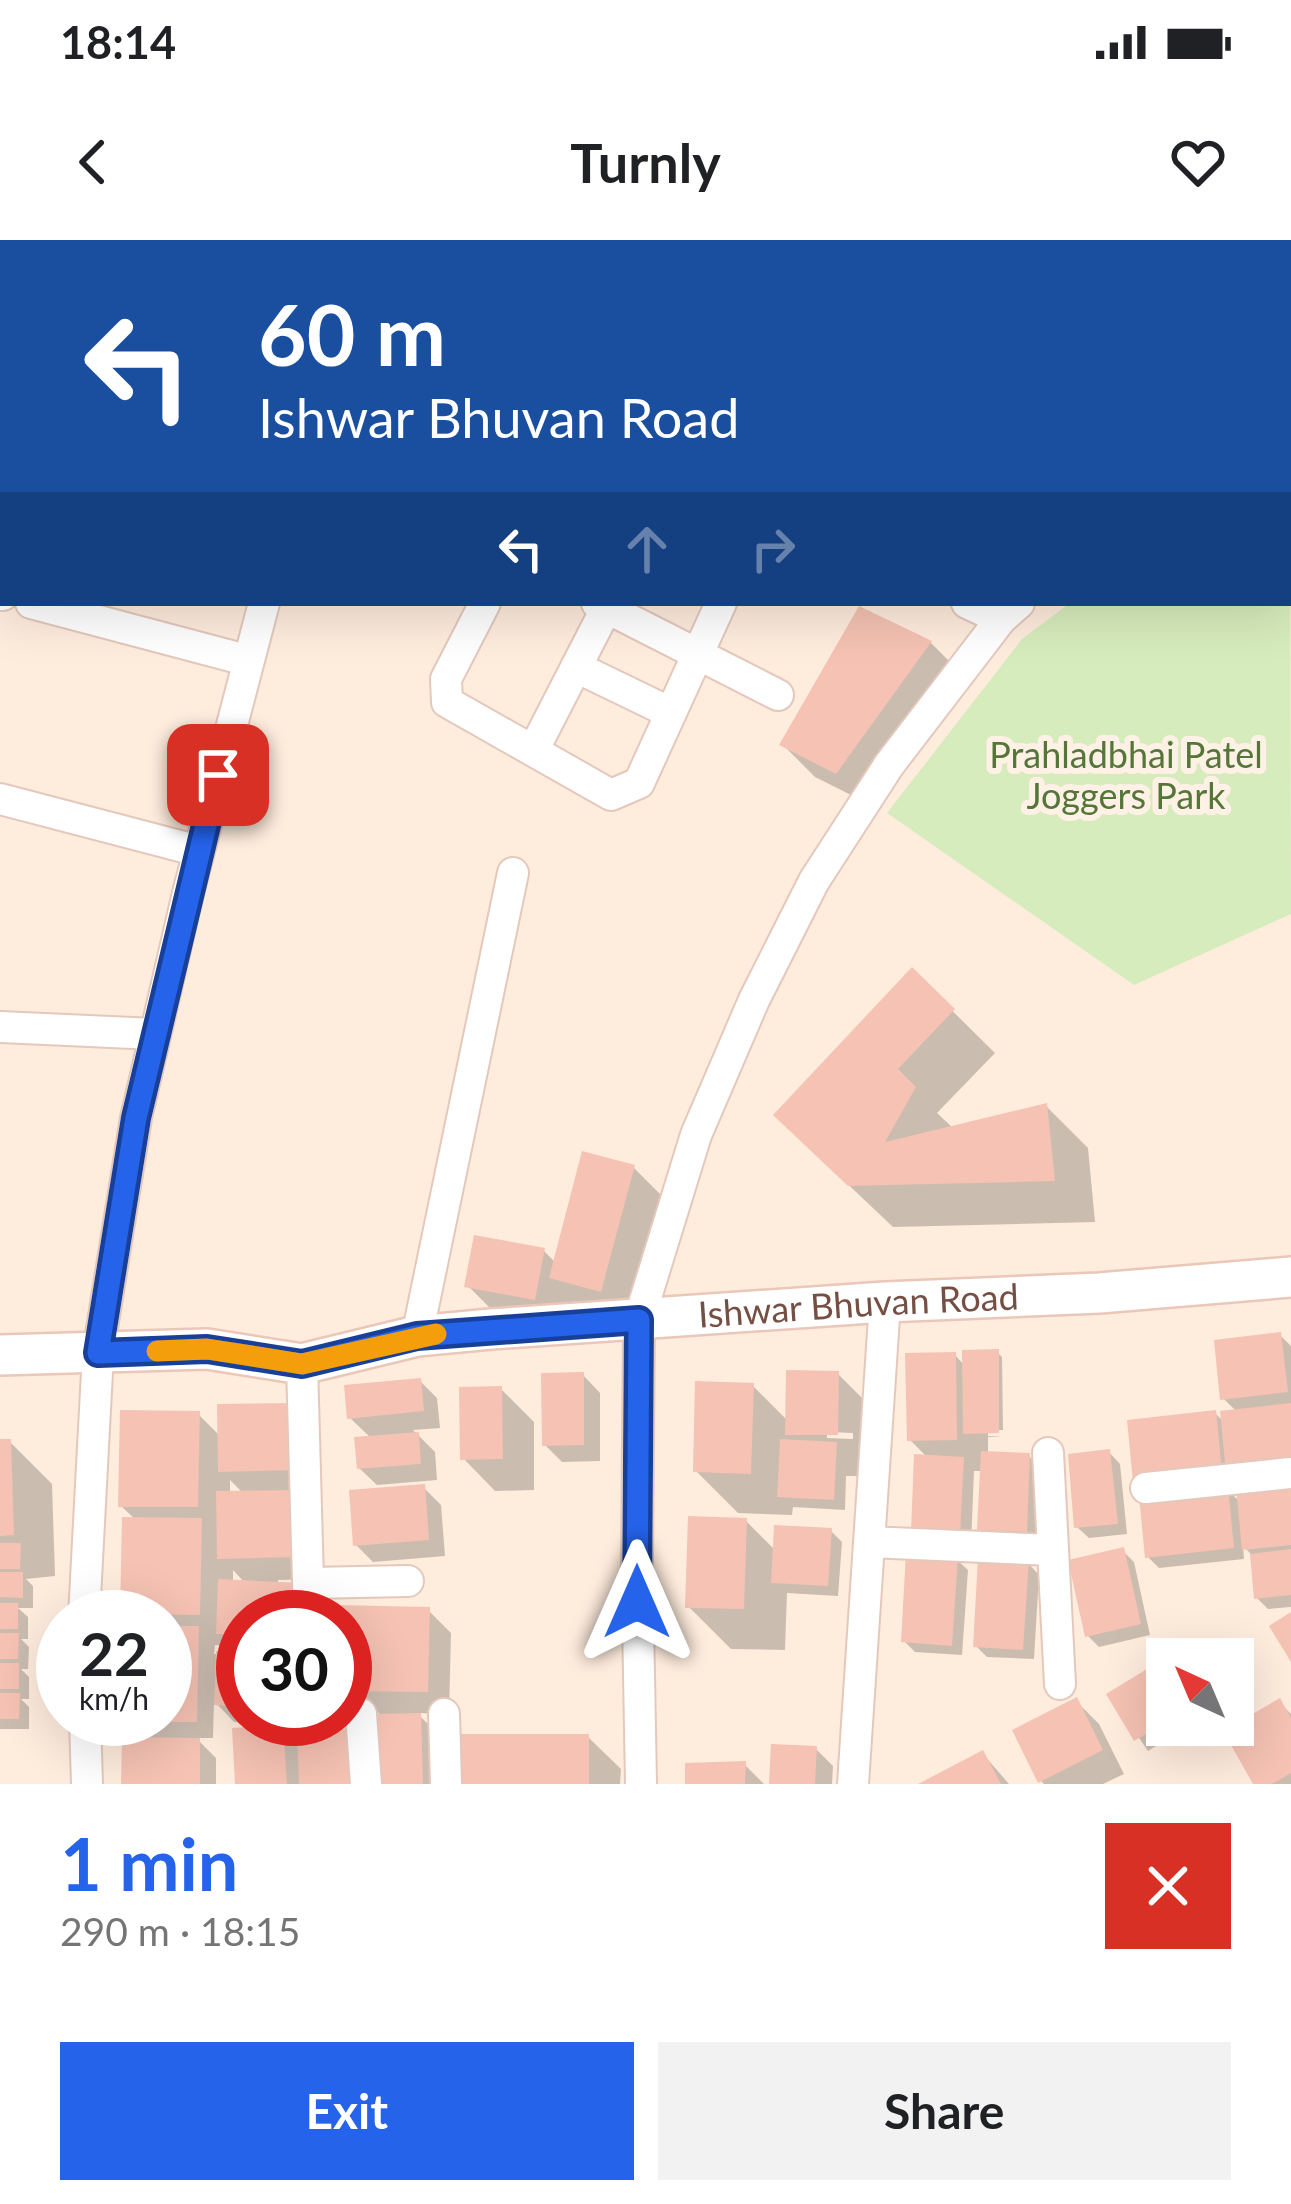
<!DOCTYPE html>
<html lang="en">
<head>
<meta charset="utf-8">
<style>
	:root { --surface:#fff; --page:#f2f2f2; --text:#202124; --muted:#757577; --accent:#2563eb }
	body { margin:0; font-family:Lato,sans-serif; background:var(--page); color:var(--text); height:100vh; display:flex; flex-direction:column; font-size:45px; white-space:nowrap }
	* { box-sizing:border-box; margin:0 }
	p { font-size:39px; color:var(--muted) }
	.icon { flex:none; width:66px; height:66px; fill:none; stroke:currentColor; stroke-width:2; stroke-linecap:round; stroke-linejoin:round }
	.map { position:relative; height:1544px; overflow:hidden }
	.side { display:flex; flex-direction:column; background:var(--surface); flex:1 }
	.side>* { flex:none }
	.top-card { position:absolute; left:0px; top:0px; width:1293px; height:366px; box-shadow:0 12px 48px #0002; background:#1a4fa0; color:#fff; overflow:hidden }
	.needle { width:78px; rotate:316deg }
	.tools { position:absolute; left:1146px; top:1398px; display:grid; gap:24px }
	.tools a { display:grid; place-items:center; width:108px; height:108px; border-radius:0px; background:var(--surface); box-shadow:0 12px 48px #0002; font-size:60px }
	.speed { position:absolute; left:36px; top:1350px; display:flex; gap:24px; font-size:60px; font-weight:700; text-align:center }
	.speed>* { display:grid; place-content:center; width:156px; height:156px; border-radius:50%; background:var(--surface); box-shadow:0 12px 48px #0002; line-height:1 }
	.speed small { font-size:30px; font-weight:400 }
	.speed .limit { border:18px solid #d22; background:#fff; color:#111 }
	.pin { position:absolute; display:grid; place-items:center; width:102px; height:102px; color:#fff; margin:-51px; border-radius:24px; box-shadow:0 6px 18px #0006 }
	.me { position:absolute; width:132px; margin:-66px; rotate:0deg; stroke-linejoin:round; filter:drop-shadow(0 0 9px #0008) }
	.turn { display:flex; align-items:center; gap:42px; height:252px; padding:0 60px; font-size:54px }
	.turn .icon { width:156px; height:156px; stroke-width:2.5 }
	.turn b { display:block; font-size:84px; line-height:102px }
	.lanes { display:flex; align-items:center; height:114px; padding:0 60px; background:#0003; justify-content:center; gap:60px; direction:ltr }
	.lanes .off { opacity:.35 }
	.round { display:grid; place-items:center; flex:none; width:126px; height:126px; border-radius:0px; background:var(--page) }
	.headline { display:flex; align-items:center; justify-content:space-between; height:204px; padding:0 60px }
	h1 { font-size:72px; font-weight:700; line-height:90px; color:var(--accent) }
	.primary-button { display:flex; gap:24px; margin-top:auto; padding:24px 60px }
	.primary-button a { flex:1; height:138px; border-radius:0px; background:var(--accent); color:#fff; font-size:48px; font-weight:700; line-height:138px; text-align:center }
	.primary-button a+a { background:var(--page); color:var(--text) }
	.status { display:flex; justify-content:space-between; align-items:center; height:84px; padding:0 60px; background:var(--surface); direction:ltr }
	.status svg { height:33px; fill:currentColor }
	header { display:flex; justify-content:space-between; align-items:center; height:156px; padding:0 60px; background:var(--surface); font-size:54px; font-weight:700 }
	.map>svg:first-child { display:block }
</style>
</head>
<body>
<div class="status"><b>18:14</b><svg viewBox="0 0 49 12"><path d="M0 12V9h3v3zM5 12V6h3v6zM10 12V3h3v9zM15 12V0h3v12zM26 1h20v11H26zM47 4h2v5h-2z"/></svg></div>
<header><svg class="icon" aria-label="back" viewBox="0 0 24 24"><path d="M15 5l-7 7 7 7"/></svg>Turnly<svg class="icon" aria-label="heart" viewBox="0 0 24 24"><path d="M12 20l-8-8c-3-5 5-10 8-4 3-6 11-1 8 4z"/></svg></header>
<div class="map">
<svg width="1291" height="1544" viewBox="0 0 1291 1544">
	<rect width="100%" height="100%" fill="#feecdd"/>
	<path fill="#d7ecbc" d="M1290,252L1291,674L1134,745L887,573L1022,399L1070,363H1290Z"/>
	<path fill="#0003" fill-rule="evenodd" d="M943,0H1060L1063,3H941Z
		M860,370L931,403L963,435L869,564L815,537L783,505Z
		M912,731L995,813L937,873L953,888L1046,866L1088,908L1095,982L893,987L819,917Z
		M634,928L676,970L643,1092L510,1088L468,1046L544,1011L556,1023Z
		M1280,1095L1291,1106V1237L1147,1251L1215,1173L1224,1182L1237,1172L1223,1158Z
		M997,1112L1002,1117L1003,1190H988V1196L1003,1197H988V1215L1029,1216L1040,1228L1037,1301L992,1300L980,1289L983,1231H974L971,1305L925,1303L928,1218L910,1200L955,1115L965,1126Z
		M838,1134L880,1176L879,1236H846L845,1270L793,1267L792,1275L738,1273L696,1231L753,1146L789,1182ZM827,1192L853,1193V1199L827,1198Z
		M583,1135L600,1153V1221L562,1222L545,1205Z
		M420,1141L437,1158L440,1188L413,1190L435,1212L437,1240L377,1245L359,1228L371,1198L350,1178Z
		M501,1149L534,1182V1250L495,1251L463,1218Z
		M297,1166L320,1189V1339L278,1340V1345L243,1377V1479H313V1485L234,1482L214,1461L213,1498H196L216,1518V1544H124L141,1500L120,1479H165V1377H128L124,1372L136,1280L121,1266L198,1174L220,1196ZM230,1240L244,1254H230ZM233,1330L245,1343L233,1342ZM215,1405L232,1406L241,1415L214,1414Z
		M0,1202H10L52,1244L55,1336L26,1339L33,1346V1368H18L28,1377V1399H21L29,1407L28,1429H21L29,1437V1459H21L29,1467V1489H0Z
		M1109,1212L1120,1224L1127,1294L1089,1298L1077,1287Z
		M1291,1245V1367L1268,1369L1257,1358L1253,1316L1243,1306L1244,1319L1159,1328L1148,1317L1227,1249L1241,1263Z
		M423,1247L441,1265L445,1316L373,1322L356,1305Z
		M746,1281L776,1311L831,1291L842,1302L838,1356L787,1353L785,1410L731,1409L688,1366Z
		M1123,1311L1134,1322L1150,1395L1099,1407L1088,1396Z
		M956,1319L968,1330L962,1415L915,1412L904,1401Z
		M1028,1323L1039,1335L1034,1419L987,1417L976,1406Z
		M428,1370L451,1393L449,1474L417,1473L437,1493L438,1544H381L379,1473L360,1472L345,1457V1377H339Z
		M1147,1433L1167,1459V1485L1185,1488L1148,1511L1110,1455Z
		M1076,1461L1099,1484L1124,1534L1103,1544H1044L1041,1541Z
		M1279,1462L1291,1474V1544H1256Z
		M282,1488L300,1506L346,1492L363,1509L365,1544H238Z
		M588,1497L621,1529L620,1544H463Z
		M816,1509L833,1526L832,1544H772Z
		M983,1514L1009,1544H925Z
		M744,1524L764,1544H688Z"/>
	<path fill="#f5c2b3" d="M859,366L932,401L836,534L779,505Z
		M912,727L955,769L898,829L916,847L885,902L1047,863L1055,941L848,946L773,875Z
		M582,911L635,925L601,1052L549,1038Z
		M474,995L545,1008L535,1060L464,1047Z
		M1281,1092L1288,1152L1220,1160L1214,1100Z
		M999,1109V1193L963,1194L962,1110Z
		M956,1112L957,1200L907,1201L905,1113Z
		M786,1130L839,1131L838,1195H785Z
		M584,1132V1205L542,1206L541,1133Z
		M421,1138L424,1171L347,1179L344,1145Z
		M695,1141L754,1143L751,1234L693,1232Z
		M502,1146L503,1219L460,1220L459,1147Z
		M298,1163L299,1230L218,1232L217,1164Z
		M1291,1163V1226L1226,1233L1220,1171Z
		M120,1170L200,1171L198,1267H118Z
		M1216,1170L1222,1232L1133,1242L1127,1180Z
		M419,1192L421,1224L357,1229L354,1197Z
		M0,1199H11L14,1295L0,1296Z
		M780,1199L837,1202L834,1260L777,1257Z
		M1110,1209L1118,1284L1074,1288L1068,1214Z
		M981,1211L1030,1213L1027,1292L977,1290Z
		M914,1214L964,1217L960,1295L911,1293Z
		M1291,1242V1305L1242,1310L1236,1248Z
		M425,1244L429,1300L353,1306L349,1250Z
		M1228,1246L1234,1308L1145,1318L1139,1256Z
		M298,1250V1317L217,1319L216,1251Z
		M688,1276L747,1278L744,1369L685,1368Z
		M122,1277L202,1278L200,1375L120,1374Z
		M774,1285L832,1288L828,1346L771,1343Z
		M0,1303H21L20,1329H0Z
		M1124,1307L1141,1384L1085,1397L1068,1320Z
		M1291,1309V1355L1254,1359L1250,1314Z
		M906,1313L958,1316L952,1406L901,1402Z
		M978,1318L1029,1320L1023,1410L973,1407Z
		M0,1332H23V1358L0,1357Z
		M218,1339L301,1343L300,1377H243V1395L216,1394Z
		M0,1363H18V1389H0Z
		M336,1365L430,1367L428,1452L345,1451V1377H336Z
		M1291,1372V1422L1269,1386Z
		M165,1386H199L197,1482H165Z
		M0,1393H19L18,1419H0Z
		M216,1411L243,1412V1467L214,1465Z
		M0,1423H19V1449H0Z
		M1147,1429L1167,1462V1482L1134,1501L1106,1454Z
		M0,1453H20L19,1479H0Z
		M1077,1457L1103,1510L1038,1543L1012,1490Z
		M1280,1458L1291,1478V1533L1272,1544H1253L1223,1491Z
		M421,1473L423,1544H378L376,1474Z
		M283,1485L287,1544H235L232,1488Z
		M347,1489L350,1544H299L297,1492Z
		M461,1494H589V1544H460Z
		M122,1497L200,1498V1544H121Z
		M771,1504L817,1506L815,1544H769Z
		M983,1510L1001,1544H918Z
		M746,1521L745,1544H685V1523Z"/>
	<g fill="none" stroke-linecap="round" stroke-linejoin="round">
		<defs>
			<path id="street" d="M4,0L13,3
				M112,3L113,0
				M388,3L389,0
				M910,3L911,0
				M0,231L3,232
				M0,355H3
				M31,363L246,420
				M485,363L446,439L447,462L611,555L639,543L721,363
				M597,363L778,455
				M967,363L1001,379
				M576,427L671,473
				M533,511L609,363
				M0,559L199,611
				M0,787L155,794
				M417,1096L513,633
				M302,1124L309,1377
				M1048,1213L1060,1444
				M1146,1248L1291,1233
				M869,1302L1053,1310
				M310,1343L408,1341
				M84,1377L98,1113L136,878L188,653L264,363
				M361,1474L366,1544
				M444,1474L446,1544
				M85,1479L87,1544
				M641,1544L637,1324L639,1080L696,895L754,760L814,641L889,525L1001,379L1019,363
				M853,1544L885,1062"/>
			<g id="secondary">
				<path d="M1119,0L1121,3"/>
				<path d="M1290,225L1291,226"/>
				<path id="s1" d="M0,1115L207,1109L302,1124L417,1096L491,1089L885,1062L1099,1053L1291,1037"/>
			</g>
		</defs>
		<use href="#street" stroke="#e4c8bc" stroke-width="34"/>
		<use href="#secondary" stroke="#eac7b9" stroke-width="44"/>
		<use href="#street" stroke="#fff" stroke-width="30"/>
		<use href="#secondary" stroke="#fff" stroke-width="39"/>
	</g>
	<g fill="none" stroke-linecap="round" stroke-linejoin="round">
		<defs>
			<path id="route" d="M218,535L136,878L98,1113L207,1109L302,1124L417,1096L639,1080L637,1362"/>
		</defs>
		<use href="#route" stroke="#184099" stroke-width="30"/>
		<use href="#route" stroke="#2563eb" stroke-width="21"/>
		<path stroke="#f59e0b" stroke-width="21" d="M157,1111L207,1109L302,1124L436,1094"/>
	</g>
	<g text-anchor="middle" stroke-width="12" stroke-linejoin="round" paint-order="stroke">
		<g font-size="36" fill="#557639" stroke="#fff1e5">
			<text x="1126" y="528">Prahladbhai Patel<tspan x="1126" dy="41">Joggers Park</tspan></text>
		</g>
		<g font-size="36" fill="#754e44" stroke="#fff1e5">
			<text dy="13" stroke="none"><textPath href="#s1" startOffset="864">Ishwar Bhuvan Road</textPath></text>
		</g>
	</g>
</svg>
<div class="tools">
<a><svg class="needle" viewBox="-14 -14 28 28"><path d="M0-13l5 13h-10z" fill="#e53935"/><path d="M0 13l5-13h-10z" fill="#757577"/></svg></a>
</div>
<div class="speed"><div>22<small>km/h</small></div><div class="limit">30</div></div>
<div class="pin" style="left:218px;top:535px;background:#d93025"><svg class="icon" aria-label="arrive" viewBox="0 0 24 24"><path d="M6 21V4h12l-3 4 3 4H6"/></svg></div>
<svg class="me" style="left:637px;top:1362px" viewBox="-20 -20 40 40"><path d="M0-17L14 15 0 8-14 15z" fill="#2563eb" stroke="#fff" stroke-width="4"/></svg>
<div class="top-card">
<div class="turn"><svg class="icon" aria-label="left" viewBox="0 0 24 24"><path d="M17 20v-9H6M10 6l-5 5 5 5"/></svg><div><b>60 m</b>Ishwar Bhuvan Road</div></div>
<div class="lanes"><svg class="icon" aria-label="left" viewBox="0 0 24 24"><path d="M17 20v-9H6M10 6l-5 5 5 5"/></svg><svg class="icon off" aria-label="ahead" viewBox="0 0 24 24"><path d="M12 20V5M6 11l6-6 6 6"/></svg><svg class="icon off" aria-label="right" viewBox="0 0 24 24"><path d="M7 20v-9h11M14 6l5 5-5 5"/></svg></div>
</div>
</div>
<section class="side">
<div class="headline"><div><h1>1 min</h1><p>290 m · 18:15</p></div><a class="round" style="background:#d93025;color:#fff"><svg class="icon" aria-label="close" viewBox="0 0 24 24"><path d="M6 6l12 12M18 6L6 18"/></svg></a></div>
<div class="primary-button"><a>Exit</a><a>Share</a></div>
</section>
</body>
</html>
